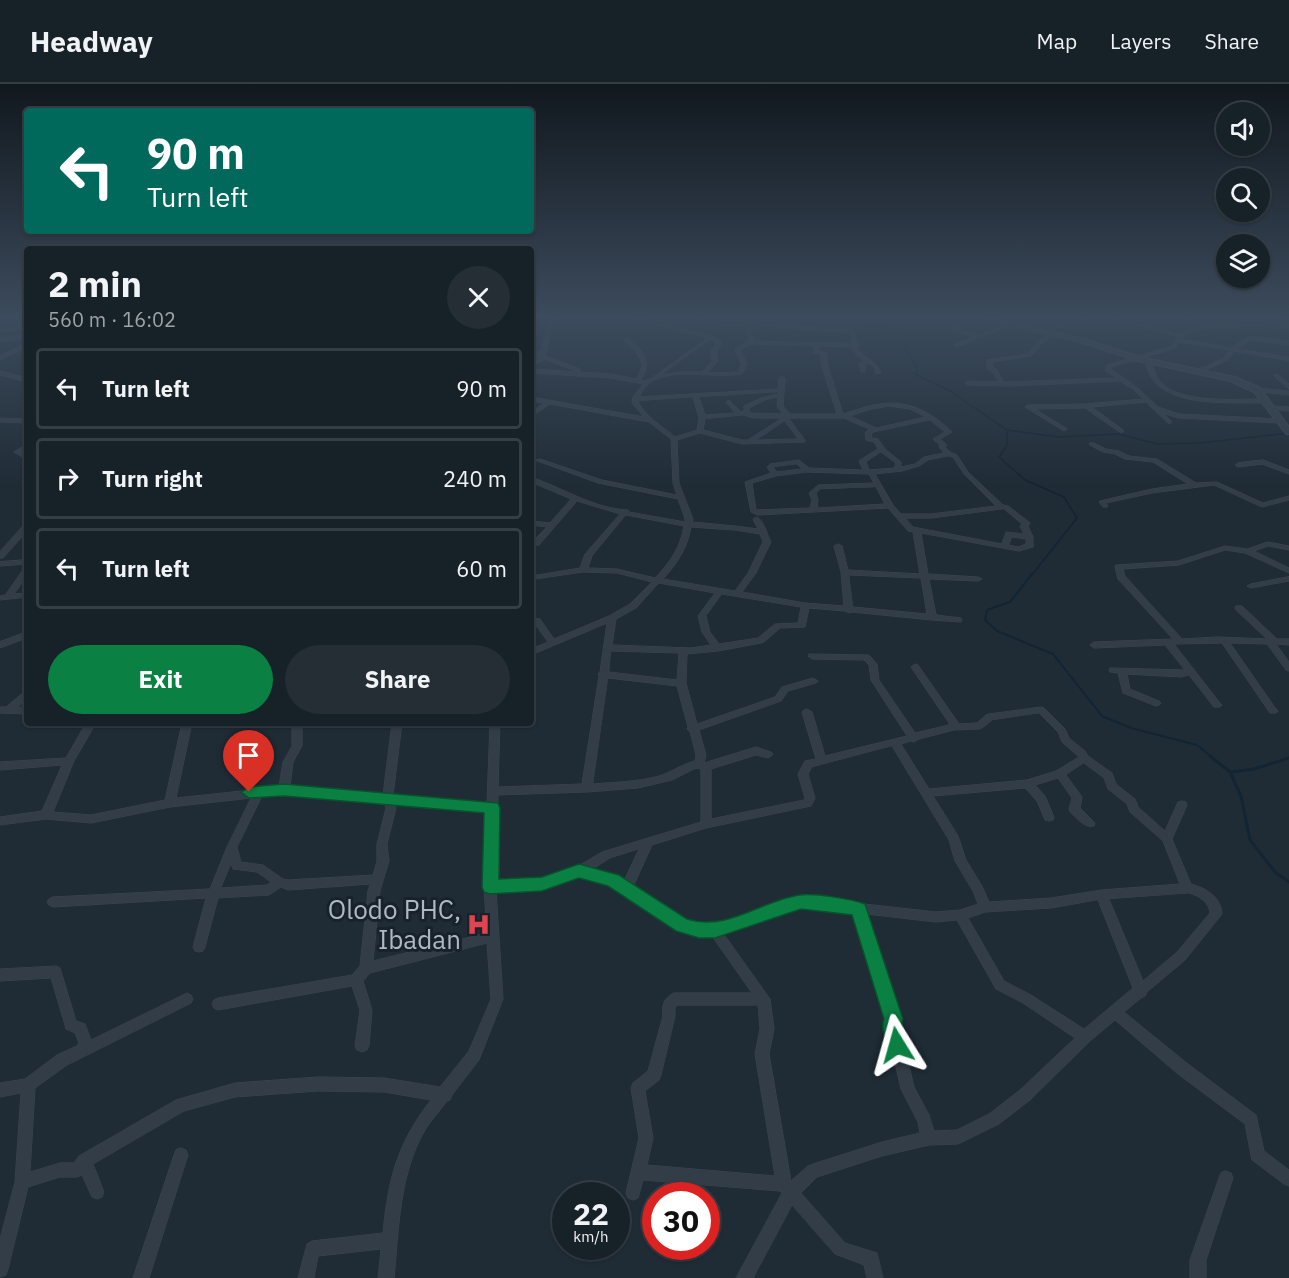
<!DOCTYPE html>
<html lang="en">
<head>
<meta charset="utf-8">
<style>
	:root { --surface:#172128; --page:#242e34; --text:#f1f3f6; --muted:#9ea3a8; --line:#363e45; --accent:#0b8043 }
	body { margin:0; font-family:"IBM Plex Sans",sans-serif; background:var(--page); color:var(--text); height:100vh; display:flex; flex-direction:column; font-size:22px; white-space:nowrap }
	* { box-sizing:border-box; margin:0 }
	p { font-size:20px; color:var(--muted) }
	.icon { flex:none; width:33px; height:33px; fill:none; stroke:currentColor; stroke-width:2; stroke-linecap:round; stroke-linejoin:round }
	.map { position:relative; flex:1; overflow:hidden }
	.sheet { position:absolute; left:24px; top:162px; width:510px; height:480px; display:flex; flex-direction:column; background:var(--surface); border-radius:6px; box-shadow:0 2px 4px #0004,0 0 0 2px var(--line) }
	.sheet>* { flex:none }
	.guide { position:absolute; left:24px; top:24px; width:510px; height:126px; border-radius:6px; box-shadow:0 2px 4px #0004,0 0 0 2px var(--line); background:#00695c; color:#fff; overflow:hidden }
	.tools { position:absolute; left:1216px; top:18px; display:grid; gap:12px }
	.tools a { display:grid; place-items:center; width:54px; height:54px; border-radius:50%; background:var(--surface); box-shadow:0 2px 4px #0004,0 0 0 2px var(--line); font-size:30px }
	.speed { position:absolute; left:552px; top:1098px; display:flex; gap:12px; font-size:30px; font-weight:700; text-align:center }
	.speed>* { display:grid; place-content:center; width:78px; height:78px; border-radius:50%; background:var(--surface); box-shadow:0 2px 4px #0004,0 0 0 2px var(--line); line-height:1 }
	.speed small { font-size:15px; font-weight:400 }
	.speed .limit { border:9px solid #d22; background:#fff; color:#111 }
	.pin { position:absolute; display:grid; place-items:center; width:51px; height:51px; color:#fff; margin:-62px -26px; border-radius:50% 50% 50% 0; rotate:-45deg; box-shadow:0 0 6px #0007 }
	.pin .icon { rotate:45deg }
	.me { position:absolute; width:66px; margin:-33px; rotate:352deg; stroke-linejoin:round; filter:drop-shadow(0 0 4px #0008) }
	.turn { display:flex; align-items:center; gap:21px; height:126px; padding:0 24px; font-size:27px }
	.turn .icon { width:78px; height:78px; stroke-width:2.5 }
	.turn b { display:block; font-size:42px; line-height:51px }
	.round { display:grid; place-items:center; flex:none; width:63px; height:63px; border-radius:32px; background:var(--page) }
	.head { display:flex; align-items:center; justify-content:space-between; height:102px; padding:0 24px }
	h1 { font-size:36px; font-weight:700; line-height:45px }
	.cta { display:flex; gap:12px; margin-top:auto; padding:12px 24px }
	.cta a { flex:1; height:69px; border-radius:36px; background:var(--accent); color:#fff; font-size:24px; font-weight:700; line-height:69px; text-align:center }
	.cta a+a { background:var(--page); color:var(--text) }
	ul { padding:0; list-style:none }
	li { display:flex; align-items:center; gap:18px; height:81px; margin:0 12px 9px; padding:0 12px; border:3px solid var(--line); border-radius:6px }
	li div { flex:1 }
	li b { display:block; font-size:22px }
	li em { font-style:normal }
	header { display:flex; align-items:center; gap:36px; box-sizing:border-box; height:84px; padding:0 30px; background:var(--surface); border-bottom:2px solid var(--line) }
	header strong { font-size:28px }
	nav { display:flex; gap:33px; margin-inline-start:auto; font-size:21px }
	.map>svg:first-child { display:block }
</style>
</head>
<body>
<header>
<strong>Headway</strong>
<nav><a>Map</a><a>Layers</a><a>Share</a></nav>
</header>
<div class="map">
<svg width="1289" height="1194" viewBox="0 0 1289 1194">
	<rect width="100%" height="100%" fill="#1f2c36"/>
	<g fill="none" stroke-linecap="round" stroke-linejoin="round">
		<path stroke="#132433" stroke-width="1.5" d="M863,235L896,250L918,285L915,290L950,307L1007,346L1058,353L1119,350L1157,360L1200,359L1289,349
			M1007,346V361L999,373L1025,396L1064,413L1077,434L1031,492"/>
		<path stroke="#132433" stroke-width="2" d="M1032,490L1010,518L987,526L985,536L997,547L1053,570L1102,632L1131,644L1197,661L1212,673"/>
		<path stroke="#132433" stroke-width="3" d="M1210,672L1230,688L1241,712L1250,756L1275,788L1289,798
			M1231,688L1254,685L1289,674"/>
		<defs>
			<path id="minor" d="M554,235H559L551,246L546,272L580,285V287H576L544,275L531,283V279L541,272H531V268H541L547,246Z
				M630,235H639L713,252L722,259L717,267L718,277L707,289L738,288L741,280L735,265L749,256L747,243L714,241L696,235H704L714,239L747,240L746,235H750L751,238L847,246L839,238L843,237L854,248L859,262L856,264C864,274 877,277 881,289L876,290L874,283L868,279L865,281V288H861L859,280L865,277L858,273L851,263L819,262V267L827,269V279L843,330C850,328 858,325 865,323C901,313 926,323 952,348L940,355L947,361L945,363L950,368L957,371L968,388L1003,421L1008,422L1029,438L1030,440L1028,442L1033,453V463L1019,467L921,449L928,490L978,493L982,495L978,497L929,495L936,531L961,534L962,536L961,538L932,536L852,528L849,529L845,527L809,524L805,543L780,544L764,558L761,559L718,567L687,570L686,599L697,640L775,613L782,603L813,594L818,597L816,599L788,607L781,617L699,646L706,671L704,679L756,663L771,668L773,670L771,672L768,674L756,671L711,685V735L804,716L805,714L798,690L805,677L816,675L802,628L804,626L807,625L812,628L825,672L907,652L871,596L869,581L864,576L812,575L808,572L809,570L869,571L877,580L879,596L915,649L949,641V639L911,583L915,580L918,581L959,640L977,639L986,631L989,630L1041,623L1044,624L1065,645L1069,654L1085,667L1088,672L1112,689L1116,700L1135,715L1138,723L1165,747L1178,718L1182,717L1186,718L1187,721L1172,755L1191,800C1206,804 1221,813 1222,830L1185,876L1147,908L1145,912L1141,914L1124,928L1188,980L1256,1031L1264,1067L1289,1086V1102L1284,1100L1252,1076L1245,1040L1178,990L1115,936L1090,957L1030,1016L999,1040L958,1060L929,1061L882,1072L817,1093L801,1109L845,1159L877,1169L883,1194H867L864,1181L835,1170L792,1121L753,1194H736L782,1109L780,1107L643,1096L638,1114L633,1116L628,1114L626,1109L639,1054L631,1004L633,999L648,987L663,932C661,923 664,913 674,909H752L712,852L698,851L678,845L610,800L579,792L542,805L496,807L503,915L479,976L452,1011L450,1016L447,1017C440,1027 431,1036 425,1046C399,1091 399,1144 394,1194H378L381,1165L318,1172L314,1194H298L307,1160L312,1157L383,1149C388,1096 397,1059 431,1016L384,1008L318,1007L235,1013L184,1027L93,1080L104,1108L102,1113L97,1115L92,1113L82,1091L77,1093H60L28,1103L8,1185L6,1191L0,1193V1155L15,1098L21,1009L0,1013V999L25,995L57,971L77,962L79,959L75,949L66,945L65,941L51,894L0,897V885L56,882L60,884L76,937L85,940L91,956L183,911L187,909L191,911L193,915L191,919L67,981L35,1004L30,1088L60,1079H74L79,1072L176,1016L235,999L318,993L384,994L440,1003L469,967L491,915L487,859L370,889L363,897L372,926L369,962L367,966L362,968L357,966L355,962L360,926L352,902L218,926L214,924L212,920L214,916L218,914L352,891L360,882L368,807L370,800L288,806L281,803L269,811L218,814L205,863L203,867L199,868L195,867L193,863L206,814L53,823L49,821L47,818L49,815L53,813L210,805L227,763L251,714L170,723L91,739L46,735L0,741V733L42,727L62,681L0,686V678L66,674L86,639H96L74,677L53,728L91,731L165,716L182,639H192L176,714L279,703L283,678L292,662V639H302V662L293,678L290,703L383,711L392,639H402L393,712L487,720L490,639H500L498,703L582,700L599,592L598,590L600,588L607,539L531,571V565L548,558L535,540H531V534L540,535L554,555L609,532L630,520L652,498L617,489L583,488L535,495L534,493L535,491H538L580,484L585,470L620,430L577,417L539,461H533V457L547,443L531,441V437L550,439L571,415L531,398V393C563,404 595,425 628,426L629,428L685,438V435L678,415L598,399L535,376L540,375L602,396L677,411L673,399L671,355L649,338L550,320L531,333V328L544,319L531,317V313L644,333L632,319L633,313L643,300L611,294L531,289V285L611,290L636,295C649,278 636,268 624,256L627,254C643,264 653,279 641,296L645,297L652,294L707,254ZM751,241L850,249L853,260L754,257ZM711,255L716,259L711,267L712,277L702,288H679L661,291ZM751,260L813,262L814,269L821,270V279L837,330H790L783,322L785,294L782,292L779,294L778,305L639,313C642,308 646,301 651,298C673,283 715,295 742,290L747,280L741,266ZM778,308V310L761,314L744,322V328L740,327L729,316L726,318L735,329L705,331L699,313ZM693,313L699,334L697,346L675,353C663,342 643,332 638,317ZM778,313L777,322L783,330L750,329L749,324L765,316ZM889,322L910,325L926,333L876,344L850,332L868,326ZM743,331L754,334H782L748,356H742L703,346L705,335ZM789,334H844L869,345L865,349L866,356L874,358L878,365L860,376L859,377L863,386L809,384L799,376L770,380L767,383L771,389L745,398L751,428L758,431L888,424L908,447L913,448L920,490L848,486L842,462L838,460L834,462L841,488L844,522L805,519L742,508L756,489L771,458C767,450 764,437 757,433L753,435L758,445L735,442L692,438L693,435L679,399L677,356L700,349L742,360L804,358L805,357ZM930,336L945,348L933,355L940,361L939,363L944,369L924,373L915,380L901,383V378L885,365L878,355L872,354L871,350L874,348ZM785,337L798,355L756,356ZM881,368L896,379L894,384L869,386L866,378ZM948,372L953,373L964,390L996,422L931,430H901L893,421L875,390L902,387L919,382L928,376ZM797,380L802,385L777,388L773,383ZM807,388L869,390L874,399L818,401L809,409L812,416L810,424L756,426L752,399L776,392ZM876,403L885,420L817,424L818,416L816,409L820,405ZM1004,425L1022,440L1020,442L1024,450L1006,448L1002,460L913,443L905,434H931ZM626,431L684,442C680,464 671,477 655,494L617,485L588,484L592,472ZM691,443L735,446L760,450L763,458L748,489L735,507L663,495C677,480 688,463 691,443ZM1012,453L1026,455V460L1018,463L1009,461ZM849,491L921,494L927,530L853,523ZM659,499L715,509L698,532L702,548L711,561L691,564L612,561L616,535L636,524ZM722,510L801,523L798,539L775,540L758,554L719,560L710,548L706,532ZM611,567L679,569L677,596L609,588ZM608,594L677,602L688,643L687,645L690,648L696,671L695,677C682,680 672,688 659,692C638,698 615,698 593,700ZM1039,629L1058,648L1062,658L1079,673L1056,687L1027,696L929,705L901,660L911,657L914,658L919,655L954,646L979,645L982,644L992,636ZM892,662L949,756L955,777L973,807L978,820L960,826L936,828L801,813L715,842L698,841L686,837L633,803L652,761L706,744L811,722L815,714L808,690L812,683ZM1084,679L1104,694L1108,705L1127,720L1130,728L1163,757L1180,800L1102,806L1051,814L989,818L982,802L966,776L958,752L933,712L1025,704L1037,717L1045,736L1049,737L1053,736L1054,733L1045,712L1035,701L1058,694L1072,714L1069,725L1070,728C1077,734 1085,745 1094,742L1095,739L1080,724L1082,713L1066,691ZM694,685L698,684L701,686V738L602,768L575,784L542,795L496,798L498,711L587,708L638,704L672,696ZM284,710L384,719L386,724L377,760V777L373,791L288,796L283,795L263,781L241,778L237,763L262,712ZM395,720L487,728L484,803L487,849L373,877L380,807L389,777L387,760L396,724ZM639,765L624,797L617,793L591,786L610,774ZM231,780L233,785L257,788L271,798L267,801L221,804ZM1189,809C1199,812 1209,818 1210,829L1177,868L1143,897L1109,815ZM1098,816L1133,904L1084,945L1031,911L1004,897L968,834L985,828L1051,824ZM801,823L854,829L887,935L886,939L901,1005L918,1038L920,1049L882,1058L813,1080L808,1082L791,1097L769,970L774,945L770,915L723,849ZM866,830L936,838L957,836L996,905L1023,919L1075,954L1020,1006L989,1030L957,1046L934,1047L929,1031L914,1003L899,939L900,935ZM677,921H758L760,945L755,970L775,1092L647,1081L653,1054L645,1007L659,996L661,991L675,932V925Z
				M966,235H972L973,237L957,245L978,251L1008,240L1012,241L959,262H955V260L973,253L950,245L967,237Z
				M1078,235H1086L1045,248L1041,247Z
				M1113,235H1121L1180,251L1187,246L1198,242L1185,235H1191L1205,242L1258,240L1280,235H1289L1274,239L1289,243V245L1269,240L1258,242L1198,245L1191,248L1181,255L1232,264L1249,252L1289,257V261L1250,256L1237,265L1289,273V277L1234,267L1228,276L1199,289L1196,287L1197,286L1224,274L1229,266L1179,258L1176,264L1111,283V285L1138,304L1158,323L1179,330L1280,335L1283,337L1280,339L1178,334L1163,329L1172,338L1169,340L1146,318L1092,323L1123,346L1124,347L1121,349L1085,324L1035,325L1066,344L1067,345L1064,347L1025,323L1028,321L1086,320L1143,315L1134,306L1120,297L1010,302L968,301L965,299L968,297L999,298L992,287L987,285V276L1027,270L1040,255L1056,248L1059,250L1058,251L1044,257L1031,272L992,278L993,284L996,285L1004,298L1116,294L1105,286L1107,281L1172,262L1177,253Z
				M27,243V245L0,248V246Z
				M24,251L26,252V254L0,258V254Z
				M23,261H27V263L0,276V272Z
				M1148,276C1156,284 1154,294 1166,303C1191,319 1235,315 1264,315L1267,317L1264,319C1231,318 1175,324 1152,295C1149,291 1147,284 1145,278Z
				M0,287L27,294V298L0,291Z
				M1277,290L1289,300V305L1275,293L1274,292Z
				M1257,304L1289,307V311L1255,307V305Z
				M25,306H27V310L22,308Z
				M1270,322L1289,323V327L1268,325V323Z
				M0,334L27,335V339L0,338Z
				M1090,359H1094L1106,365L1119,367L1129,372L1157,375L1196,399L1217,398L1263,419L1289,412V416L1262,423L1214,401L1152,409L1106,419L1108,422L1107,423H1103L1099,418L1100,417L1152,405L1188,400L1153,378L1125,375L1115,370L1103,368L1090,361Z
				M27,361V365L22,368L27,371V376L14,368Z
				M1263,376L1289,386V390L1262,380L1238,383L1235,381L1238,379Z
				M24,441H27V447L3,474H0V468Z
				M1268,458L1289,462V466L1268,462L1254,467L1289,484V489L1245,469L1225,466L1179,481L1123,485L1125,492L1182,555L1218,553L1267,555L1236,526L1235,524L1236,522H1242L1277,555H1289V561L1276,560L1289,578V587L1286,586L1267,560L1230,559L1276,625L1278,627L1276,629H1270L1222,559L1174,560L1220,619L1222,621L1220,623H1214L1189,591L1181,593L1127,590L1130,605L1159,617L1161,619L1159,621L1156,622L1123,609L1118,589L1110,588L1109,586L1110,584L1185,586L1165,561L1094,564L1090,561L1094,558L1173,555L1118,495L1115,483L1116,481L1178,477L1225,462L1247,465Z
				M27,476V480L0,482V478Z
				M24,485H27V492L14,510L27,509V513L0,516V512L5,511Z
				M1289,493V497L1251,504L1247,502L1251,500Z
				M27,548V554L0,564V558Z
				M27,607V615L18,623L27,624V630L0,629V623H6L24,608Z
				M181,1064L186,1066L188,1071L149,1194H133L174,1071L176,1066Z
				M1226,1087L1231,1089L1233,1094L1206,1176V1194H1190V1176L1219,1094L1221,1089Z"/>
			<path id="tertiary" d="M982,235H995L1084,255L1140,273L1235,293L1260,304L1289,343V350H1286L1254,308L1230,297L1138,277L1080,258Z"/>
		</defs>
		<use href="#minor" stroke="#3c4650" stroke-width="1"/>
		<use href="#tertiary" stroke="#3c4650" stroke-width="2"/>
		<use href="#minor" fill="#323d47" fill-rule="evenodd"/>
		<use href="#tertiary" fill="#323d47" fill-rule="evenodd"/>
	</g>
	<linearGradient id="sky" x2="0" y2="1"><stop stop-color="#11181e"/><stop offset="0.58" stop-color="#3c4b5d"/><stop offset="1" stop-color="#3c4b5d" stop-opacity="0"/></linearGradient>
	<rect width="1289" height="402" fill="url(#sky)"/>
	<path fill="#0b8043" stroke="#07532c" stroke-width="1.5" d="M284,700L498,719L500,724L499,795L542,793L579,780L619,791L687,835C727,848 762,816 800,811C814,809 852,815 865,820L903,935C899,946 909,956 904,968L897,971L890,968C886,959 880,944 884,935L852,831L801,825L715,854H699L676,847L608,802L579,794L542,807L490,810L484,808L482,803L484,729L284,712L249,714L241,708L249,703Z"/>
	<defs>
		<symbol id="hospital-bare" viewBox="-9 -9 18 18"><path d="M-5-5h3v3.5h4V-5h3V5h-3V1.5h-4V5h-3Z" fill="#e0444e" stroke="#18222b" stroke-width="2.5" paint-order="stroke"/></symbol>
	</defs>
	<g fill-rule="evenodd">
		<use href="#hospital-bare" x="462" y="824" width="33" height="33"/>
	</g>
	<g text-anchor="middle" stroke-width="6" stroke-linejoin="round" paint-order="stroke">
		<g font-size="26" fill="#acb8c4" stroke="#18222b" text-anchor="end">
			<text x="461" y="835">Olodo PHC,<tspan x="461" dy="30">Ibadan</tspan></text>
		</g>
	</g>
</svg>
<div class="tools">
<a><svg class="icon" aria-label="sound" viewBox="0 0 24 24"><path d="M4 9h4l5-4v14l-5-4H4zM17 9q2 3 0 6"/></svg></a>
<a><svg class="icon" aria-label="search" viewBox="0 0 24 24"><circle cx="10" cy="10" r="6"/><path d="M15 15l6 6"/></svg></a>
<a><svg class="icon" aria-label="layers" viewBox="0 0 24 24"><path d="M12 4l9 5-9 5-9-5zM3 14l9 5 9-5"/></svg></a>
</div>
<div class="speed"><div>22<small>km/h</small></div><div class="limit">30</div></div>
<div class="pin" style="left:249px;top:708px;background:#d93025"><svg class="icon" aria-label="arrive" viewBox="0 0 24 24"><path d="M6 21V4h12l-3 4 3 4H6"/></svg></div>
<svg class="me" style="left:897px;top:961px" viewBox="-20 -20 40 40"><path d="M0-17L14 15 0 8-14 15z" fill="#0b8043" stroke="#fff" stroke-width="4"/></svg>
<div class="guide">
<div class="turn"><svg class="icon" aria-label="left" viewBox="0 0 24 24"><path d="M17 20v-9H6M10 6l-5 5 5 5"/></svg><div><b>90 m</b>Turn left</div></div>
</div>
<section class="sheet">
<div class="head"><div><h1>2 min</h1><p>560 m · 16:02</p></div><a class="round"><svg class="icon" aria-label="close" viewBox="0 0 24 24"><path d="M6 6l12 12M18 6L6 18"/></svg></a></div>
<ul>
<li><svg class="icon" aria-label="left" viewBox="0 0 24 24"><path d="M17 20v-9H6M10 6l-5 5 5 5"/></svg><div><b>Turn left</b></div><em>90 m</em></li>
<li><svg class="icon" aria-label="right" viewBox="0 0 24 24"><path d="M7 20v-9h11M14 6l5 5-5 5"/></svg><div><b>Turn right</b></div><em>240 m</em></li>
<li><svg class="icon" aria-label="left" viewBox="0 0 24 24"><path d="M17 20v-9H6M10 6l-5 5 5 5"/></svg><div><b>Turn left</b></div><em>60 m</em></li>
</ul>
<div class="cta"><a>Exit</a><a>Share</a></div>
</section>
</div>
</body>
</html>
